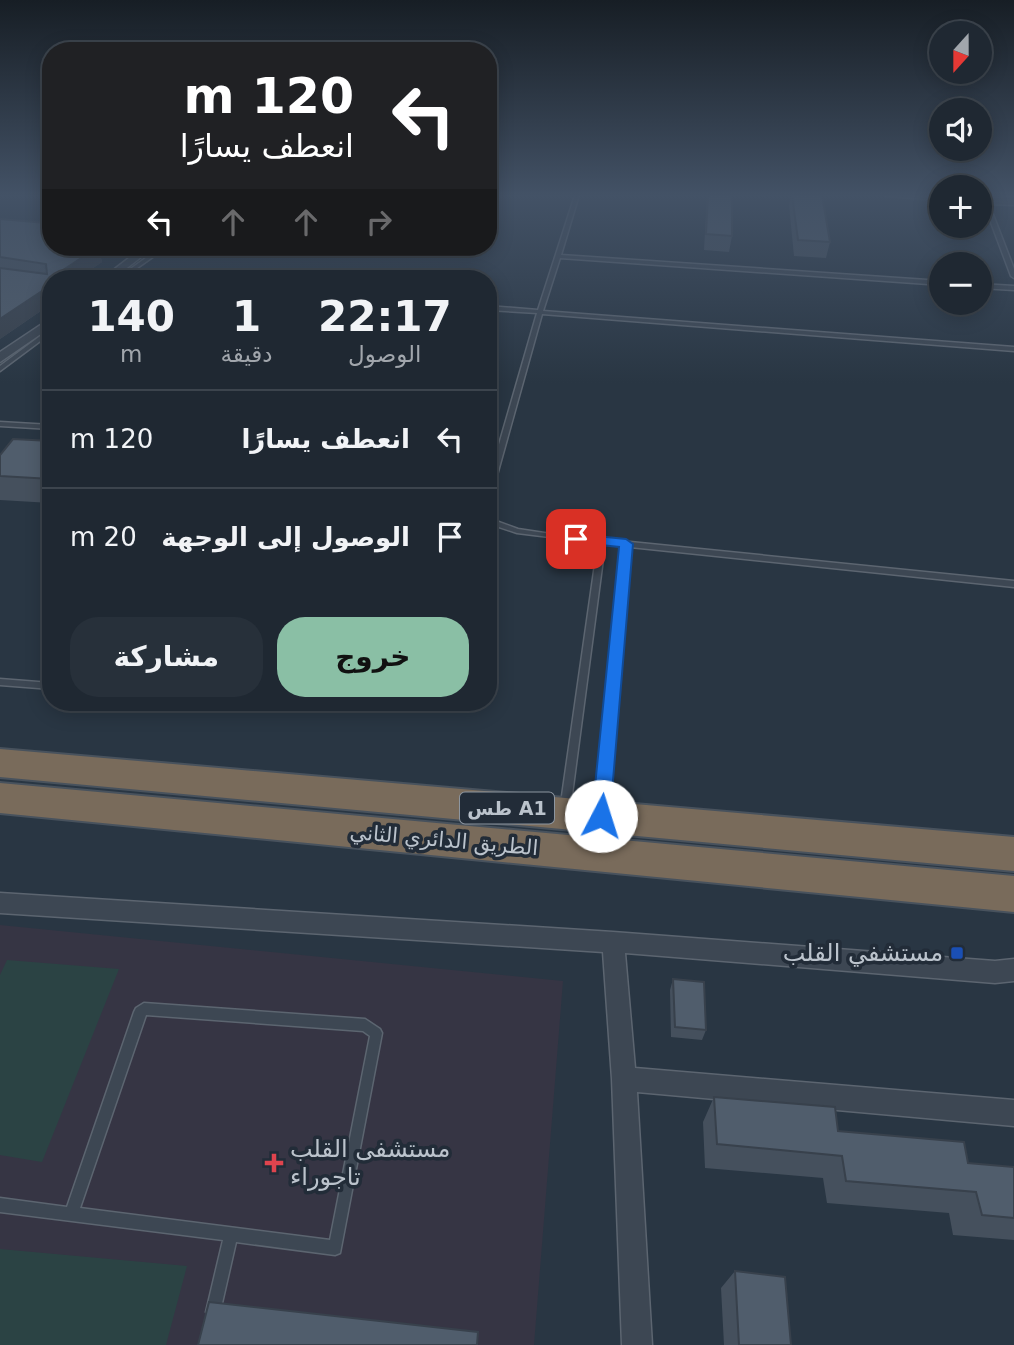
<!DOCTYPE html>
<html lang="ar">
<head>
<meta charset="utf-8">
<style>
	:root { --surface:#1f2832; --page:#27303a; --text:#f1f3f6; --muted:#a1a6ac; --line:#3c444d; --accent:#8abfa5 }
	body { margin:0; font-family:"DejaVu Sans","Noto Sans Arabic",sans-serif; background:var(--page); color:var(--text); direction:rtl; height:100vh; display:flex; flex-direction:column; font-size:26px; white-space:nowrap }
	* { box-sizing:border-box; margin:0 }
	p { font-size:23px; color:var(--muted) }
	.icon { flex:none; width:38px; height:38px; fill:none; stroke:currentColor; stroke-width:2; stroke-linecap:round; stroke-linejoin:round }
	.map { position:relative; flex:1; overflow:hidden; direction:ltr }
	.side { position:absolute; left:42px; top:270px; width:455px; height:441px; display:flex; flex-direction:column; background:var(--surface); border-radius:28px; box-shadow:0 4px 18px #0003,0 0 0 2px var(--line); direction:rtl }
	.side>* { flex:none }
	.guide { position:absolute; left:42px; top:42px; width:455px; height:214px; border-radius:28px; box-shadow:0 4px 18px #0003,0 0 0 2px var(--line); direction:rtl; background:#202124; color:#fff; overflow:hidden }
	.needle { width:46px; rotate:201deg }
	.fabs { position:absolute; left:929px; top:21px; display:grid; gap:14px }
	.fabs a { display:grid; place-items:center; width:63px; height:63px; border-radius:50%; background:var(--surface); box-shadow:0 4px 18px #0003,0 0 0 2px var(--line); font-size:35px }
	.pin { position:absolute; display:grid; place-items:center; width:60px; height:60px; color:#fff; margin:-30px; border-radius:14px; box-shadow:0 4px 10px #0006 }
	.me { position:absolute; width:77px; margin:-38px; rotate:5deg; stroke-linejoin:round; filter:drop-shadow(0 0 5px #0008) }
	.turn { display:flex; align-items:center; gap:24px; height:147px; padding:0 28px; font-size:32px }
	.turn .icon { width:91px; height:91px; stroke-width:2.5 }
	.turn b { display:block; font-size:49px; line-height:60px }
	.lanes { display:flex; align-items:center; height:66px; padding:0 28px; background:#0003; justify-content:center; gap:35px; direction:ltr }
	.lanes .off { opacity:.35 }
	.eta { display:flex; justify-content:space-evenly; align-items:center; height:119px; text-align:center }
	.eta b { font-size:42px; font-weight:800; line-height:49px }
	.button { display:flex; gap:14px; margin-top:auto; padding:14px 28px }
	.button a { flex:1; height:80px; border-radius:28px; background:var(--accent); color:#111; font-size:28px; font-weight:800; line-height:80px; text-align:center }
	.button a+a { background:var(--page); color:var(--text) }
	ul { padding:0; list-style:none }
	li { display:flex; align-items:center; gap:21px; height:98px; padding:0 28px; border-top:2px solid var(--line) }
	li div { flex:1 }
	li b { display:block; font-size:26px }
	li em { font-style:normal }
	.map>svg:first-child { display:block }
</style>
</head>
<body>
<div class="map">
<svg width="1014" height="1345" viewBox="0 0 1014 1345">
	<rect width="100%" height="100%" fill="#293643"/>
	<path fill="#363544" d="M0,925L563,981L534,1345H0Z"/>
	<path fill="#2b4344" d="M7,960L119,969L42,1162L0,1155V975Z
		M0,1249L187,1266L166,1345H0Z"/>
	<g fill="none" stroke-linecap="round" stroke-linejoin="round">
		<defs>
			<path id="lane" d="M575,195H579L561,255L942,281V285L560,258L543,311L1014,347V351L542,314L492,493L488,495V480L496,452H488V448H498L537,313L488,310V306L538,310Z
				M884,195L942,198V200L886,196Z
				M982,201L1014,203V205L989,204L1014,269V278L1011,276L984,204L980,202Z
				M161,247H167L123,278H118Z
				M980,284L1014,286V290L980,288Z
				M51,328V333L0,371V366Z
				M0,422L51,425V429L0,426Z
				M488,509L492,511L496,521L518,529L551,534L1014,581V587L630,547L607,810L606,813L602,814L598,813L597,810L622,546L605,544L570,810L569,813L565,814L561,813L560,810L598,543L517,533L490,524L488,520Z
				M0,679L51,683V689L0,685Z
				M144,1003L365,1019L380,1029L382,1033L340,1253L335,1255L236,1242L220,1312L218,1317L213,1319L208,1317L206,1312L223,1240L0,1212V1198L67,1207L134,1012L136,1008ZM146,1015L363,1031L370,1036L330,1240L80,1208Z"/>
			<path id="street" d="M980,195L1014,197V203L980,200Z
				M143,247H154L114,278H103Z
				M51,318V327L0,362V352Z
				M0,893L613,932L995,961L1014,959V981L995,983L625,953L635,1068L1014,1100V1126L637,1092L652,1345H622L612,1079L603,952L0,913Z"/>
			<path id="highway" d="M0,749L1014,837V871L0,777Z
				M0,783L1014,876V912L0,813Z"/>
		</defs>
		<use href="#lane" stroke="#5c6570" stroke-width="3"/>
		<use href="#street" stroke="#5c6570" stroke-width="3"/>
		<use href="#highway" stroke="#48525d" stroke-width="4"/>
		<use href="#lane" fill="#3d4753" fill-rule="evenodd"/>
		<use href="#street" fill="#3d4753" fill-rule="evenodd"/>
		<use href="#highway" fill="#796b5b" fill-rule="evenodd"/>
	</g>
	<path fill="#45505d" d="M707,195H732V236L729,252L704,250Z
		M791,195H822L830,242L826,258L794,256L789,205Z
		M0,219L51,247H110L100,254L102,262L78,278H51V304L0,339Z
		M51,441V503L0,500V455Z
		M673,979L706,1030L702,1040L671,1037L670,990Z
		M714,1097L838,1131L968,1163L1014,1167V1240L953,1235L949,1213L827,1203L823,1178L705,1168L703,1122Z
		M735,1271L791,1345H724L721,1288Z"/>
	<path fill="#38414c" d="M90,247H110L100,254L102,262L78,278H55L54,276Z
		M51,285V304L0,339V319Z"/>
	<path fill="#505d6c" stroke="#38414c" stroke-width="2" d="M708,195H732V236L706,234Z
		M792,195H822L830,242L798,240Z
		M0,219L46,223L51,222V247H98L54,276L62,277L51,278V285L0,319V268L47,274L46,264L0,257Z
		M13,439L51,441V479L0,476V455Z
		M673,979L704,982L706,1030L675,1027Z
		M714,1097L835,1107L838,1131L964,1142L968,1163L1014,1167V1218L982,1215L976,1192L846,1181L842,1156L717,1144Z
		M735,1271L785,1277L791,1345H739Z
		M209,1302L478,1332L477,1345H198Z"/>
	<linearGradient id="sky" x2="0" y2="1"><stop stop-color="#171e25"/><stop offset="0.51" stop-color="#435266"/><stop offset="1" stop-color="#435266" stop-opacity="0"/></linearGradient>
	<rect width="1014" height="383" fill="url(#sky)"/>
	<path fill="#1a73e8" stroke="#114b97" stroke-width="2" d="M576,534L626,539L633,544L610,816L608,821L601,823L595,821L592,816L619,547L571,542V536Z"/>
	<rect fill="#1a4fb4" stroke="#222c38" stroke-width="2.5" x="950" y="946" width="14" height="14" rx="3.5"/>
	<path fill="#e0444e" stroke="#222c38" stroke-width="2.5" d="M270.5 1152.5h7v7h7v7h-7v7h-7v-7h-7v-7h7z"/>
	<g text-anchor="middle" stroke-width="7" stroke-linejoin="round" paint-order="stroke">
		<rect fill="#222c38" stroke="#8d96a0" stroke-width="2" x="460" y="792.5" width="94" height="31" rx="5"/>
		<g font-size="19" font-weight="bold" fill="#bbc3cc">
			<text x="507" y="815">طس A1</text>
		</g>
		<g font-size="21" fill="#bbc3cc" stroke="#222c38">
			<text transform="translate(444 840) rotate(5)" y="7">الطريق الدائري الثاني</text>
		</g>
		<g font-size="24" fill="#bbc3cc" stroke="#222c38" text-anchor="end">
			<text x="943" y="961">مستشفي القلب</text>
			<text x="290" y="1157" text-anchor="start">مستشفى القلب<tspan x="290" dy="28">تاجوراء</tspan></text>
		</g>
	</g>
</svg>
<div class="fabs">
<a><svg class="needle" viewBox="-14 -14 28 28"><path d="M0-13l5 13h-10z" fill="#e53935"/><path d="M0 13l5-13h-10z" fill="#a1a6ac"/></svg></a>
<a><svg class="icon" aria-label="sound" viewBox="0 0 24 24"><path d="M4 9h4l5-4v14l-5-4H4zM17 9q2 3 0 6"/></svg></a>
<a>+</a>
<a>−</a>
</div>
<div class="pin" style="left:576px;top:539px;background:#d93025"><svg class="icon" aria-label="arrive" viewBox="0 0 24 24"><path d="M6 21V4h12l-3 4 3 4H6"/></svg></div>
<svg class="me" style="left:601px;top:816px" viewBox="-20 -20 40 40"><circle r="19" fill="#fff"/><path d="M0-13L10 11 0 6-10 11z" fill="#1a73e8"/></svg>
<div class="guide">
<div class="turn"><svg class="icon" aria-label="left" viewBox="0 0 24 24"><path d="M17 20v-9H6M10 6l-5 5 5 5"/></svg><div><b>120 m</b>انعطف يسارًا</div></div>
<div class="lanes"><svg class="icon" aria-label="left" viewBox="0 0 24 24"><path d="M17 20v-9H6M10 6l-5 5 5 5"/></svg><svg class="icon off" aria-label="ahead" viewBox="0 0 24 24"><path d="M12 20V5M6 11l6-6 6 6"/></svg><svg class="icon off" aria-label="ahead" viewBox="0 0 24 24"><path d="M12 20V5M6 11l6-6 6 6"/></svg><svg class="icon off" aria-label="right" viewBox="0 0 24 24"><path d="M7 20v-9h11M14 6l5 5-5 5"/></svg></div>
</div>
<section class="side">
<div class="eta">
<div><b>22:17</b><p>الوصول</p></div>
<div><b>1</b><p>دقيقة</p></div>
<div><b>140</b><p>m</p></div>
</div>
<ul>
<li><svg class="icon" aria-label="left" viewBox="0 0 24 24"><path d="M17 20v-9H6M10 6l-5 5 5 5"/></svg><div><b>انعطف يسارًا</b></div><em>120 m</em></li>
<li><svg class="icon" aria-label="arrive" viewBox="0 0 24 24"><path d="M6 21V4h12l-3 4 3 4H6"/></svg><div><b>الوصول إلى الوجهة</b></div><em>20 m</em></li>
</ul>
<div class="button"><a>خروج</a><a>مشاركة</a></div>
</section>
</div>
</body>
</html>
